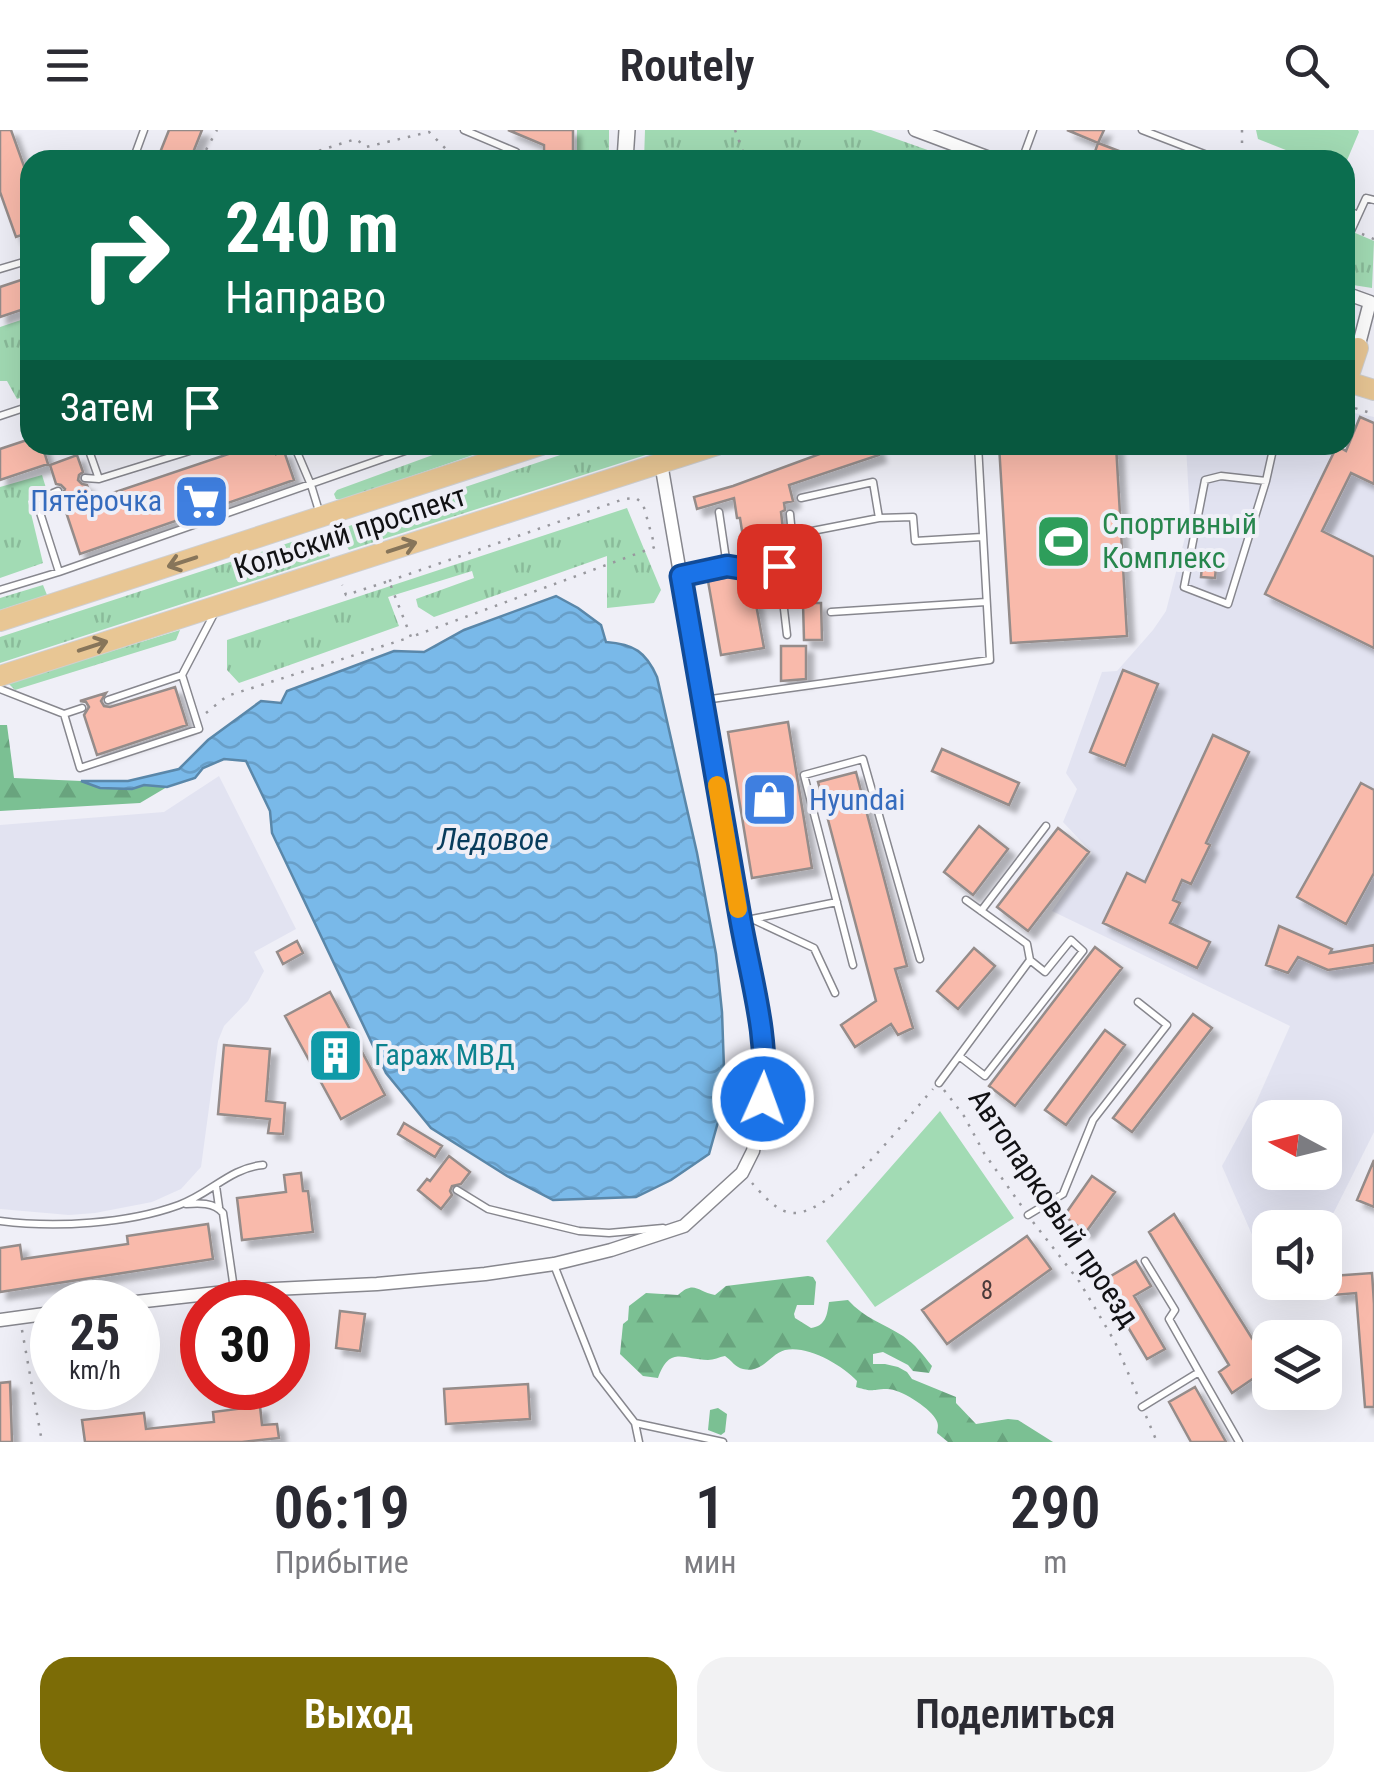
<!DOCTYPE html>
<html lang="ru">
<head>
<meta charset="utf-8">
<style>
	:root { --surface:#fff; --page:#f2f2f3; --text:#2b2b33; --muted:#7c7c81; --accent:#7c6c06 }
	body { margin:0; font-family:"Roboto Condensed",sans-serif; background:var(--page); color:var(--text); height:100vh; display:flex; flex-direction:column; font-size:38px; white-space:nowrap }
	* { box-sizing:border-box; margin:0 }
	p { font-size:32px; color:var(--muted) }
	.icon { flex:none; width:55px; height:55px; fill:none; stroke:currentColor; stroke-width:2; stroke-linecap:round; stroke-linejoin:round }
	.map { position:relative; height:1312px; overflow:hidden }
	.panel { display:flex; flex-direction:column; background:var(--surface); flex:1 }
	.panel>* { flex:none }
	.guide { position:absolute; left:20px; top:20px; width:1335px; height:305px; border-radius:30px; box-shadow:0 10px 40px #0002; background:#0b6e4f; color:#fff; overflow:hidden }
	.needle { width:65px; rotate:277deg }
	.tools { position:absolute; left:1252px; top:970px; display:grid; gap:20px }
	.tools a { display:grid; place-items:center; width:90px; height:90px; border-radius:20px; background:var(--surface); box-shadow:0 10px 40px #0002; font-size:50px }
	.speed { position:absolute; left:30px; top:1150px; display:flex; gap:20px; font-size:50px; font-weight:700; text-align:center }
	.speed>* { display:grid; place-content:center; width:130px; height:130px; border-radius:50%; background:var(--surface); box-shadow:0 10px 40px #0002; line-height:1 }
	.speed small { font-size:25px; font-weight:400 }
	.speed .limit { border:15px solid #d22; background:#fff; color:#111 }
	.pin { position:absolute; display:grid; place-items:center; width:85px; height:85px; color:#fff; margin:-42px; border-radius:20px; box-shadow:0 5px 15px #0006 }
	.me { position:absolute; width:110px; margin:-55px; rotate:2deg; stroke-linejoin:round; filter:drop-shadow(0 0 8px #0008) }
	.turn { display:flex; align-items:center; gap:35px; height:210px; padding:0 40px; font-size:45px }
	.turn .icon { width:130px; height:130px; stroke-width:2.5 }
	.turn b { display:block; font-size:70px; line-height:85px }
	.then { display:flex; align-items:center; height:95px; padding:0 40px; background:#0003; gap:20px; font-size:38px }
	.eta { display:flex; justify-content:space-evenly; align-items:center; height:170px; text-align:center }
	.eta b { font-size:60px; font-weight:600; line-height:70px }
	.button { display:flex; gap:20px; margin-top:auto; padding:20px 40px }
	.button a { flex:1; height:115px; border-radius:30px; background:var(--accent); color:#fff; font-size:40px; font-weight:600; line-height:115px; text-align:center }
	.button a+a { background:var(--page); color:var(--text) }
	header { display:flex; justify-content:space-between; align-items:center; height:130px; padding:0 40px; background:var(--surface); font-size:45px; font-weight:600 }
	.map>svg:first-child { display:block }
</style>
</head>
<body>
<header><svg class="icon" aria-label="menu" viewBox="0 0 24 24"><path d="M4 6h16M4 12h16M4 18h16"/></svg>Routely<svg class="icon" aria-label="search" viewBox="0 0 24 24"><circle cx="10" cy="10" r="6"/><path d="M15 15l6 6"/></svg></header>
<div class="map">
<svg width="1374" height="1312" viewBox="0 0 1374 1312">
	<defs>
		<pattern id="grass-tufts" width="24" height="20" patternUnits="userSpaceOnUse" patternTransform="scale(2.5)"><rect width="24" height="20" fill="#a2dbb4"/><path d="M3 7l-1-3M5 7V3M7 7l1-3M15 17l-1-3M17 17v-4M19 17l1-3" fill="none" stroke="#8abb9a"/></pattern>
		<pattern id="forest-firs" width="22" height="20" patternUnits="userSpaceOnUse" patternTransform="scale(2.5)"><rect width="22" height="20" fill="#7bc093"/><path d="M5 1l3.5 6h-7zM16 11l3.5 6h-7z" fill="#69a47e"/></pattern>
		<pattern id="water-waves" width="16" height="10" patternUnits="userSpaceOnUse" patternTransform="scale(2.5)"><rect width="16" height="10" fill="#79b9e9"/><path d="M0 5q4-4 8 0t8 0" fill="none" stroke="#689ec7"/></pattern>
		<filter id="shadow"><feDropShadow dx="7" dy="7" stdDeviation="2.5" flood-color="#0004"/></filter>
	</defs>
	<rect width="100%" height="100%" fill="#efeff7"/>
	<path fill="#e2e3f1" fill-rule="evenodd" d="M1345,281L1374,287V1002L1325,1100V1098H1270V1126L1253,1107L1222,1036L1254,977L1290,896L1052,781L1092,723L1063,692L1077,659L1066,643L1102,542L1117,541L1153,500L1166,481L1190,388L1186,315H1345ZM1270,988H1325V1042H1270Z
		M219,646L296,799L254,822L264,841L248,871L224,896L218,911L201,1037L181,1059L152,1072L95,1083L69,1085L0,1079V695L164,682Z"/>
	<path fill="url(#grass-tufts)" d="M577,0H609V30H577Z
		M645,0H871L956,30H644Z
		M1353,102L1374,111L1372,158L1353,155C1338,140 1346,119 1353,102Z
		M30,187V265L17,269L7,251H0V197Z
		M460,315H502L342,370L336,369L334,364L337,360Z
		M590,315H677L349,420L337,400Z
		M42,345L46,358L28,371L43,433L0,448V357Z
		M627,378L661,460L654,473L607,478V426L434,487L418,477L416,469L474,448L472,441L388,467L399,496L239,553L227,540V510Z
		M322,402L330,426L0,533V507Z
		M43,455L47,465L0,480V468Z
		M180,500L176,510L15,560L8,553Z"/>
	<path fill="url(#forest-firs)" d="M0,595H7L14,648L81,651L100,658L132,659L144,655L167,657L140,673L0,681Z
		M808,1146L813,1147L816,1152L814,1175H797L794,1184L795,1188L811,1198C826,1196 827,1185 829,1172L848,1170C864,1188 884,1194 903,1206C915,1214 923,1225 932,1236L929,1243L913,1241L908,1235L883,1222L873,1224V1234H885L898,1237L907,1242L912,1249L956,1267V1273L976,1294L1008,1289L1018,1290L1053,1312H948L937,1303C938,1296 939,1294 935,1288C928,1277 901,1259 887,1259C870,1259 876,1263 856,1257L857,1251C842,1235 808,1215 785,1220C770,1224 762,1244 743,1239C736,1238 731,1230 725,1226C719,1227 714,1230 708,1230C683,1230 670,1215 658,1248L643,1246L620,1224L623,1194L628,1190L629,1176L646,1163L678,1165C695,1150 697,1162 715,1165L726,1156Z
		M718,1278L727,1284L725,1302L721,1305L708,1300L710,1280Z"/>
	<path fill="#a2dbb4" d="M1256,0H1358L1359,2L1345,35V30H1311L1258,9Z
		M940,981L1014,1088L875,1177L826,1111Z"/>
	<path fill="url(#water-waves)" stroke="#5a87a9" stroke-width="2.5" d="M556,466L578,478L601,495L606,512C634,514 646,522 657,547L697,723L716,824L722,882L725,967L709,1024L671,1050L636,1067L553,1070L507,1046L431,998L386,943L272,703L270,681L246,631L224,629L203,638L195,648L167,657L144,655L132,659L100,658L81,651H128L179,639L208,610L261,571L281,573L287,561L394,521L424,522L464,500Z"/>
	<path fill="#f9baab" stroke="#958c8a" stroke-width="2.5" filter="url(#shadow)" d="M0,0H11L30,53V102L16,107L0,62Z
		M169,0H202L190,30H157Z
		M508,0H573V30H544V15Z
		M1067,0H1104L1098,13Z
		M1098,13L1140,29L1139,30H1092Z
		M30,147V177L0,187V157Z
		M1360,287L1374,293V354L1351,343L1322,401L1374,427V518L1265,464L1337,316L1346,321Z
		M30,309V315H42L48,334L0,350V319Z
		M255,315H274L276,324L284,321L294,350L80,424L61,367L65,359L61,355L56,354L50,335L77,325L83,342L79,345L78,350L82,354L87,355L92,370Z
		M844,315H876L879,325L789,355L793,371L784,373L785,380L781,382L786,427L747,432L740,388H737L734,368L697,379L694,367L733,356Z
		M999,315H1116L1127,506L1011,513Z
		M1203,424L1217,426L1215,448L1201,447Z
		M741,445L751,447L764,518L721,525L708,451Z
		M803,473H821L822,510H804Z
		M781,516H806V549L781,551Z
		M1123,540L1158,554L1125,636L1090,622Z
		M175,557L187,595L97,625L84,585L89,577L86,572L80,571L106,563L101,571L104,576L110,577Z
		M788,592L812,738L752,748L728,602Z
		M1213,605L1249,622L1206,713L1210,715L1191,754L1182,750L1173,770L1180,773L1170,793L1210,812L1197,838L1103,793L1127,743L1145,752Z
		M942,619L1019,653L1009,675L932,641Z
		M856,642L907,836L895,839L913,898L898,905L891,894L855,917L841,895L876,871L818,652Z
		M1361,653L1374,660V743L1346,794L1297,767Z
		M979,696L1008,719L973,765L944,742Z
		M1058,698L1089,722L1028,801L997,777Z
		M1279,796L1332,819L1330,823L1374,815V833L1328,840L1298,827L1288,843L1266,835Z
		M297,811L303,823L283,834L277,822Z
		M1095,817L1122,838L1015,976L989,956Z
		M974,818L995,836L958,879L937,861Z
		M330,862L385,965L341,989L285,886Z
		M1193,884L1212,898L1132,1002L1113,988Z
		M1105,900L1125,915L1066,995L1045,980Z
		M224,915L270,919L266,971L285,973L283,1004L268,1003L270,989L218,984Z
		M404,993L442,1016L435,1027L398,1004Z
		M449,1026L470,1042L461,1054L452,1056L450,1061L452,1065L441,1079L418,1060L427,1049L430,1051Z
		M1374,1030V1077L1357,1070Z
		M301,1043L303,1061H308L313,1102L242,1110L237,1068L286,1062L284,1045Z
		M1092,1046L1115,1062L1086,1102L1064,1086Z
		M1174,1084L1270,1237L1232,1263L1219,1242L1229,1235L1149,1102Z
		M208,1094L213,1129L0,1162V1118L20,1115L22,1129L128,1114L127,1106Z
		M1027,1106L1051,1139L947,1214L922,1180Z
		M1136,1131L1151,1156L1134,1166L1165,1219L1147,1229L1101,1152Z
		M1372,1143L1374,1174V1277H1365L1356,1163L1333,1165L1332,1146Z
		M340,1181L365,1184L360,1221L336,1218Z
		M10,1252L12,1312H0V1253Z
		M528,1254L530,1289L446,1294L444,1259Z
		M1195,1257L1226,1312H1191L1169,1272Z
		M260,1276L262,1295L277,1294L279,1308L242,1312H85L82,1290L144,1283L146,1299L214,1292L213,1282Z"/>
	<g fill="none" stroke-linecap="round" stroke-linejoin="round">
		<defs>
			<path id="service" d="M464,0L516,22V30
				M1142,0L1220,30
				M456,28L516,22L523,30
				M133,30L144,0
				M1022,30L1033,0
				M1345,79L1358,85
				M1345,114L1366,68L1374,70
				M0,139L30,130
				M0,286L30,276
				M87,315L99,349L209,315
				M294,315L311,355L319,381
				M85,348L99,349
				M1266,351L1228,474L1184,457L1205,350L1221,346L1266,351L1274,315
				M58,361L36,370L59,442
				M801,368L873,352L879,388L913,387L915,411L982,407
				M807,402L879,388
				M727,436L752,440L793,434V414L790,384
				M779,436L787,505
				M682,446L727,436L719,382
				M0,460L59,442L422,315
				M831,482L986,472
				M0,559L64,584L82,578
				M108,570L182,545L215,482
				M704,570L990,530L978,315
				M64,584L80,638L199,599L182,545
				M966,770L1027,814L1030,830
				M981,781L1046,696
				M853,835L804,645L863,629L920,829
				M835,863L814,818L752,789L837,772
				M939,953L1030,830L1045,842L1071,810L1083,821L985,946L959,926
				M216,1056L219,1077
				M457,1060L488,1079L579,1101L609,1103L663,1098
				M186,1074C198,1073 214,1072 223,1083L234,1159
				M1028,1085L1063,1064L1093,990L1167,895L1138,872
				M0,1091C55,1098 127,1094 179,1075C210,1064 230,1038 263,1035
				M554,1135L597,1244L635,1293L723,1312
				M1199,1242L1239,1312
				M1142,1277L1199,1242L1169,1189L1175,1180L1145,1131
				M635,1293L639,1312"/>
			<path id="minor" d="M915,0L995,30
				M1345,163L1370,172L1358,218
				M136,1172L234,1161L377,1154L485,1144L554,1134L611,1120L684,1096L742,1043L753,1021L763,969L766,941L764,908L740,792L661,333
				M0,1190L52,1183"/>
			<path id="tertiary" d="M625,30L627,0"/>
			<path id="primary" d="M1345,251L1374,260
				M1347,251L1358,218
				M0,491L541,315
				M0,546L717,315"/>
		</defs>
		<use href="#service" stroke="#87878e" stroke-width="9"/>
		<use href="#minor" stroke="#87878e" stroke-width="15"/>
		<use href="#tertiary" stroke="#87878e" stroke-width="18"/>
		<use href="#primary" stroke="#cfcfd0" stroke-width="22"/>
		<path stroke="#98989e" stroke-width="2.5" stroke-dasharray="2.5 8" stroke-linecap="butt" d="M735,0L746,30
			M1242,0V30
			M1062,21L1064,30
			M201,29L230,25L232,30
			M201,29L217,0
			M289,30L356,9L366,17L429,2L447,20
			M1362,104L1374,109
			M1345,275L1374,284
			M433,321L449,315
			M325,403L330,419
			M389,451L624,369L636,368L643,374L655,417L411,507
			M206,583L227,566L411,507L389,451L346,465L342,455
			M944,960L964,986L984,1023L1023,1078
			M752,1053C763,1065 778,1084 796,1083C838,1079 904,991 933,959
			M1033,1092L1079,1151L1115,1212L1137,1264
			M22,1200L42,1312
			M1146,1286L1157,1312"/>
		<use href="#service" stroke="#fff" stroke-width="6"/>
		<use href="#minor" stroke="#fff" stroke-width="12"/>
		<use href="#tertiary" stroke="#fff" stroke-width="15"/>
		<use href="#primary" stroke="#e8c694" stroke-width="20"/>
	</g>
	<defs><path id="oneway-shaft" d="M-6 0H5M1.5-3L5.5 0L1.5 3" fill="none" stroke-width="1.6" stroke-linecap="round" stroke-linejoin="round" transform="scale(2.5)"/></defs>
	<g stroke="#87755a">
		<use href="#oneway-shaft" transform="translate(402 417) rotate(-18)"/>
		<use href="#oneway-shaft" transform="translate(182 432) rotate(162)"/>
		<use href="#oneway-shaft" transform="translate(93 516) rotate(-18)"/>
	</g>
	<g fill="none" stroke-linecap="round" stroke-linejoin="round">
		<defs>
			<path id="route" d="M763,969C769,905 751,850 740,787C720,673 701,559 681,446L727,436L752,440L779,436"/>
		</defs>
		<use href="#route" stroke="#114b97" stroke-width="25"/>
		<use href="#route" stroke="#1a73e8" stroke-width="18"/>
		<path stroke="#f59e0b" stroke-width="18" d="M717,655L738,779"/>
	</g>
	<defs>
		<symbol id="supermarket-square" viewBox="-11 -11 22 22"><rect x="-9" y="-9" width="18" height="18" rx="4" fill="#3f7fe0" stroke="#efeff7"/><path d="M-6-5.5h2.5l.6 2H6L4.5 2H-2.5L-4.4-4H-6ZM-1.5 3.2a1.3 1.3 0 1 0 .1 0ZM3 3.2a1.3 1.3 0 1 0 .1 0Z" fill="#fff"/></symbol>
		<symbol id="stadium-square" viewBox="-11 -11 22 22"><rect x="-9" y="-9" width="18" height="18" rx="4" fill="#2e9e5b" stroke="#efeff7"/><path d="M0-5a6.5 5 0 1 0 0 10a6.5 5 0 1 0 0-10ZM-3.5-1.8h7v3.6h-7Z" fill="#fff"/></symbol>
		<symbol id="shop-square" viewBox="-11 -11 22 22"><rect x="-9" y="-9" width="18" height="18" rx="4" fill="#3f7fe0" stroke="#efeff7"/><path d="M-5-2.5h2.3a2.7 3.5 0 0 1 5.4 0H5L5.5 6h-11ZM-1.5-2.5h3a1.5 2.3 0 0 0-3 0Z" fill="#fff"/></symbol>
		<symbol id="building-square" viewBox="-11 -11 22 22"><rect x="-9" y="-9" width="18" height="18" rx="4" fill="#0f9aa8" stroke="#efeff7"/><path d="M-4-6H4V6H1V3H-1V6H-4ZM-2.5-4.3h1.7v1.8h-1.7ZM.8-4.3h1.7v1.8H.8ZM-2.5-1h1.7V.8h-1.7ZM.8-1h1.7V.8H.8Z" fill="#fff"/></symbol>
	</defs>
	<g fill-rule="evenodd">
		<use href="#supermarket-square" x="170" y="340" width="63" height="63"/>
		<use href="#stadium-square" x="1032" y="380" width="63" height="63"/>
		<use href="#shop-square" x="738" y="638" width="63" height="63"/>
		<use href="#building-square" x="304" y="894" width="63" height="63"/>
	</g>
	<g text-anchor="middle" stroke-width="8" stroke-linejoin="round" paint-order="stroke">
		<g font-size="25" fill="#4b3b3a">
			<text x="987" y="1169">8</text>
		</g>
		<g font-size="30" fill="#366cbe" stroke="#efeff7" text-anchor="end">
			<text x="162" y="381">Пятёрочка</text>
			<text x="809" y="680" text-anchor="start">Hyundai</text>
		</g>
		<g font-size="30" fill="#27864d" stroke="#efeff7" text-anchor="start">
			<text x="1102" y="404">Спортивный<tspan x="1102" dy="34">Комплекс</tspan></text>
		</g>
		<g font-size="30" fill="#111114" stroke="#efeff7">
			<text transform="translate(350 402) rotate(-18)" y="10">Кольский проспект</text>
			<text transform="translate(1054 1078) rotate(56)" y="10">Автопарковый проезд</text>
		</g>
		<g font-size="30" fill="#0d838f" stroke="#efeff7" text-anchor="start">
			<text x="374" y="935">Гараж МВД</text>
		</g>
		<g font-size="32" font-style="italic" fill="#083c5c" stroke="#efeff7">
			<text x="493" y="720">Ледовое</text>
		</g>
	</g>
</svg>
<div class="tools">
<a><svg class="needle" viewBox="-14 -14 28 28"><path d="M0-13l5 13h-10z" fill="#e53935"/><path d="M0 13l5-13h-10z" fill="#7c7c81"/></svg></a>
<a><svg class="icon" aria-label="sound" viewBox="0 0 24 24"><path d="M4 9h4l5-4v14l-5-4H4zM17 9q2 3 0 6"/></svg></a>
<a><svg class="icon" aria-label="layers" viewBox="0 0 24 24"><path d="M12 4l9 5-9 5-9-5zM3 14l9 5 9-5"/></svg></a>
</div>
<div class="speed"><div>25<small>km/h</small></div><div class="limit">30</div></div>
<div class="pin" style="left:779px;top:436px;background:#d93025"><svg class="icon" aria-label="arrive" viewBox="0 0 24 24"><path d="M6 21V4h12l-3 4 3 4H6"/></svg></div>
<svg class="me" style="left:763px;top:969px" viewBox="-20 -20 40 40"><circle r="17" fill="#1a73e8" stroke="#fff" stroke-width="3"/><path d="M0-11L8 9 0 5-8 9z" fill="#fff"/></svg>
<div class="guide">
<div class="turn"><svg class="icon" aria-label="right" viewBox="0 0 24 24"><path d="M7 20v-9h11M14 6l5 5-5 5"/></svg><div><b>240 m</b>Направо</div></div>
<div class="then">Затем<svg class="icon" aria-label="arrive" viewBox="0 0 24 24"><path d="M6 21V4h12l-3 4 3 4H6"/></svg></div>
</div>
</div>
<section class="panel">
<div class="eta">
<div><b>06:19</b><p>Прибытие</p></div>
<div><b>1</b><p>мин</p></div>
<div><b>290</b><p>m</p></div>
</div>
<div class="button"><a>Выход</a><a>Поделиться</a></div>
</section>
</body>
</html>
